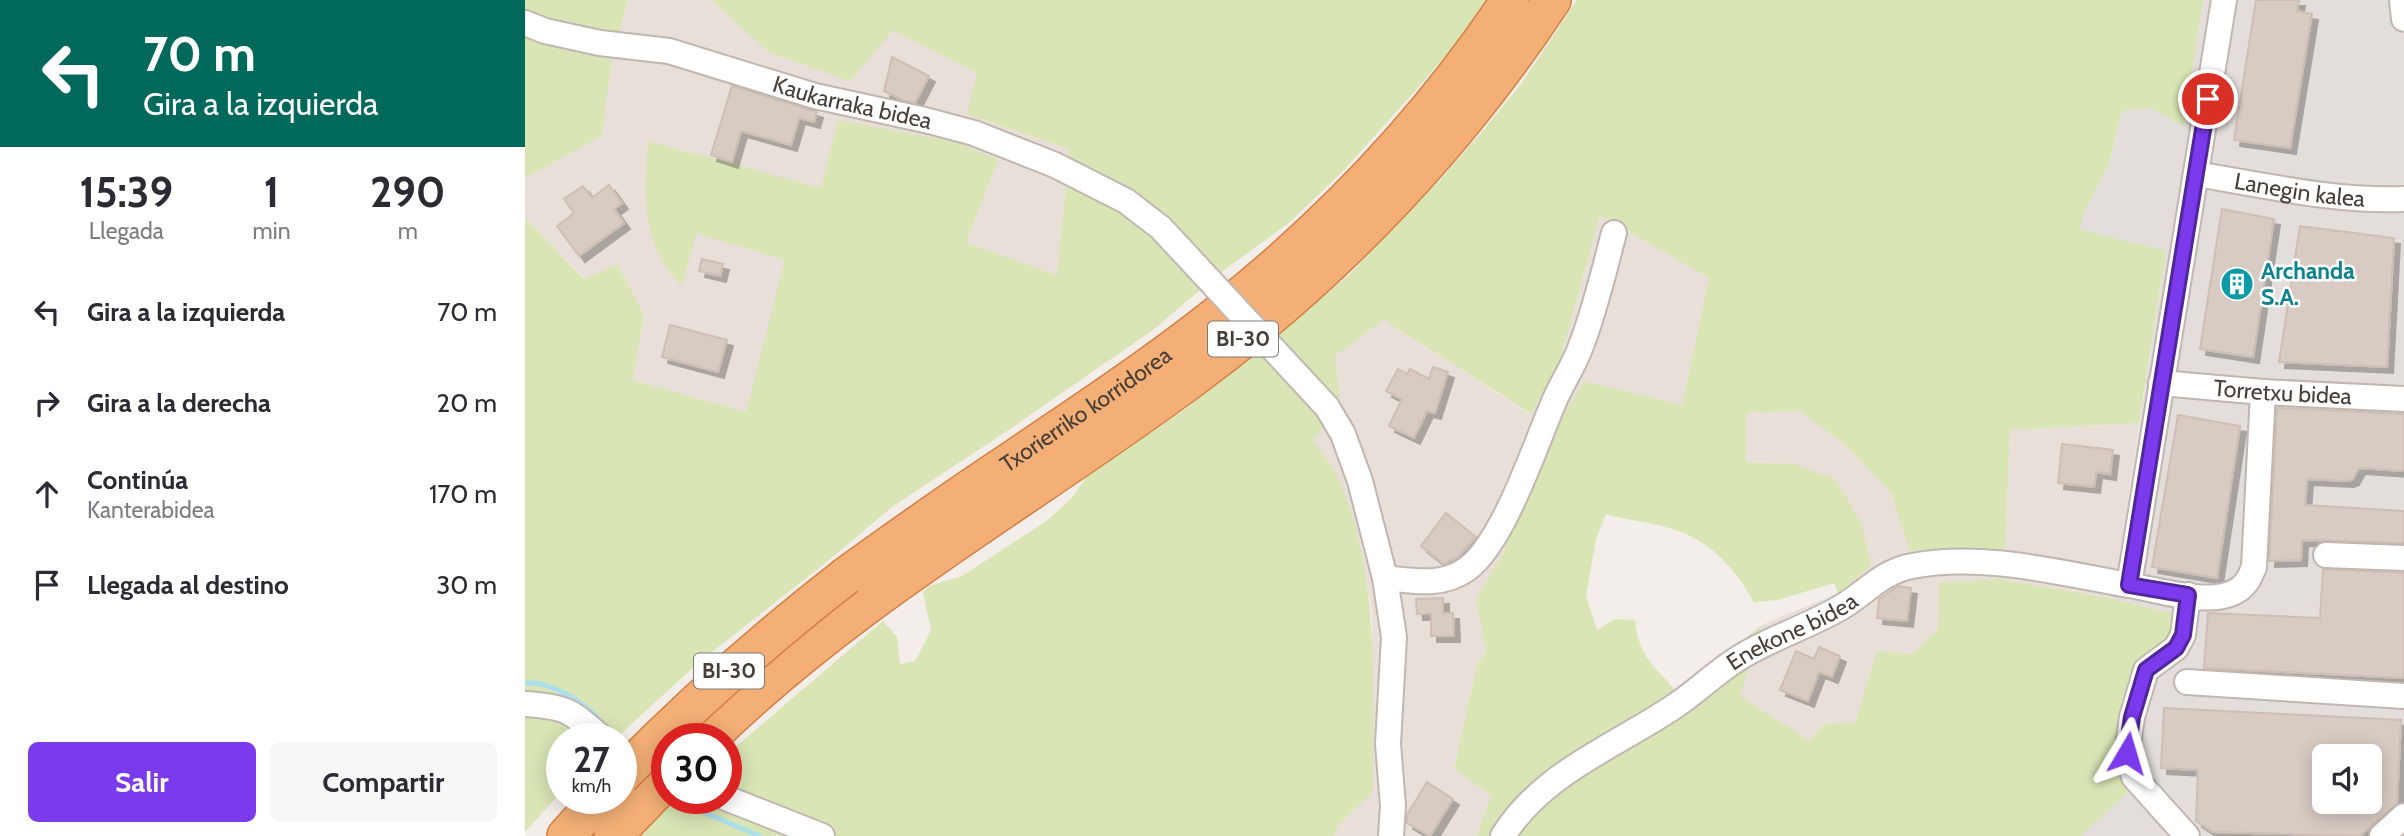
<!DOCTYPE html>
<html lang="es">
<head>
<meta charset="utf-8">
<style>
	:root { --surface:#fff; --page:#f7f7f7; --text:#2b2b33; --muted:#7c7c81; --accent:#7c3aed }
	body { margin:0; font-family:Cabin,sans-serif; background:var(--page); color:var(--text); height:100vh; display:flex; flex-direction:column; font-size:26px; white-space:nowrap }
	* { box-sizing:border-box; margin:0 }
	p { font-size:23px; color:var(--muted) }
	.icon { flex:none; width:38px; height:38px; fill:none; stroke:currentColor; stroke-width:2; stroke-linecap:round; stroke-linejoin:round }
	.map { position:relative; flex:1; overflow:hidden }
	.sheet { display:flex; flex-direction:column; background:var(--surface); width:525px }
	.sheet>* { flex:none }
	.banner { background:#00695c; color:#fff; overflow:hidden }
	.tools { position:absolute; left:1787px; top:744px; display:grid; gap:14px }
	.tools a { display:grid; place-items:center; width:70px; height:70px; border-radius:10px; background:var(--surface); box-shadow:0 4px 18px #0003; font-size:35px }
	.speed { position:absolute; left:21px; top:723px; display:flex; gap:14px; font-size:35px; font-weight:700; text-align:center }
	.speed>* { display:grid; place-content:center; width:91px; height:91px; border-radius:50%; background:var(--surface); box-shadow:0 4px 18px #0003; line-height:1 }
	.speed small { font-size:18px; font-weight:400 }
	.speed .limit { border:10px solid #d22; background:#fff; color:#111 }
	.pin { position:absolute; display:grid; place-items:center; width:60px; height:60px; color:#fff; margin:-30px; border:4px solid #fff; border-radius:50%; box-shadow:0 2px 7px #0007 }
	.me { position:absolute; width:77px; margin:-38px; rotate:7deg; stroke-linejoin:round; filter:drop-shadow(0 0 5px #0008) }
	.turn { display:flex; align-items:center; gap:24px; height:147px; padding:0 28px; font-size:32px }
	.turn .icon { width:91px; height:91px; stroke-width:2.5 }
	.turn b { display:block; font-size:49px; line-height:60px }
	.eta { display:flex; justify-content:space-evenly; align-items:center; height:119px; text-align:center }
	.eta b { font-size:42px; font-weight:700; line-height:49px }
	.action { display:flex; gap:14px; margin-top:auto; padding:14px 28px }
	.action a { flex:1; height:80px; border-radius:10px; background:var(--accent); color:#fff; font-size:28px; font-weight:700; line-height:80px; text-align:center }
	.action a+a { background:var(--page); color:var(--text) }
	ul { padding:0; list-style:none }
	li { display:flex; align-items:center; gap:21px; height:91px; padding:0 28px }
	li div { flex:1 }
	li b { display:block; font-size:26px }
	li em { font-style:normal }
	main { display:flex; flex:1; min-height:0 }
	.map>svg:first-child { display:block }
</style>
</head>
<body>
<main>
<section class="sheet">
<div class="banner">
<div class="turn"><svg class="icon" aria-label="left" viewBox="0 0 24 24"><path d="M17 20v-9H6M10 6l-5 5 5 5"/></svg><div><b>70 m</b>Gira a la izquierda</div></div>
</div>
<div class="eta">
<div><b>15:39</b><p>Llegada</p></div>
<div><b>1</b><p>min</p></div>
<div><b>290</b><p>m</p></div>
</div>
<ul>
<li><svg class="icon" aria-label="left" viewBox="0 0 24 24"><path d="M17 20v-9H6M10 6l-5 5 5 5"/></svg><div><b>Gira a la izquierda</b></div><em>70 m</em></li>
<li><svg class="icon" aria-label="right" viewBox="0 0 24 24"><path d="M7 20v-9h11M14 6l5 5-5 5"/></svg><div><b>Gira a la derecha</b></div><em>20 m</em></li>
<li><svg class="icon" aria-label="ahead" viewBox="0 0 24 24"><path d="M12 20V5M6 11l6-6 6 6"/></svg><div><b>Continúa</b><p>Kanterabidea</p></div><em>170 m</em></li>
<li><svg class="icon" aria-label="arrive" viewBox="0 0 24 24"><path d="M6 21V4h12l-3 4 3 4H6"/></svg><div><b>Llegada al destino</b></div><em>30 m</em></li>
</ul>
<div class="action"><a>Salir</a><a>Compartir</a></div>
</section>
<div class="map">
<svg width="1879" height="836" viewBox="0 0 1879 836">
	<defs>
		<filter id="shadow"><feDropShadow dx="6" dy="6" stdDeviation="0" flood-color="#0004"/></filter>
	</defs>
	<rect width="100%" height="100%" fill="#f4eeea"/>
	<path fill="#e7dfd8" d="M103,0H187L243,52L368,30L453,73L442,114L544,149L532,275L441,243L473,160L297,189L123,141L156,285L170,232L261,260L221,412L108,380L119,315L94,265L60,279L0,218V178L77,136L86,65Z
		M1075,215L1184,278L1157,405L985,532L979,552L952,599L961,651L952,665L929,768L967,796L952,836H809L813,826L848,792L847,612L831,532L788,440L816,408L810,356L859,320L1005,414L1035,360Z
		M1274,411L1321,445L1366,493L1386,551L1480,549L1485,430L1614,423L1588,599L1474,579L1414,627L1388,654L1352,651L1330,724H1299L1285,742L1215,696L1237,625L1313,593L1346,565L1270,464L1221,462V413Z"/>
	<path fill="#e3dedb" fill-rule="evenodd" d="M1678,0H1879V836H1556L1604,791L1587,762L1607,670L1646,613L1588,599L1641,251L1553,229L1561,208L1584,164L1597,111L1626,108L1659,125ZM1799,756H1844V802H1799Z"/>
	<path fill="#d9e5b5" d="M0,0H103L86,65L77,136L0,178Z
		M187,0H965L953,18L890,91L819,170L765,222L695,273L628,330L485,429L367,507L304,560L172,664L91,738H37V791L0,832V218L59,279L93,264L119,315L108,380L221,412L260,260L171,233L157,286C115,246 119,194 123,141L296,188L313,120L434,143L473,160L441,243L532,275L544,149L442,114L452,73L368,30L325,81L243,52Z
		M1052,0H1678L1659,126L1626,108L1597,111L1584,164L1561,208L1554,229L1641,251L1614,423L1485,430L1480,549L1385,551L1366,493L1321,445L1274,411L1221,413V462L1270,464L1310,479L1336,523L1346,566L1313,593L1309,583L1253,600L1229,602C1211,571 1190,545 1156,532C1135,523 1104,521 1081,514L1071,539L1061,596L1072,630L1090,619L1110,620C1114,658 1129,665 1152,692L1237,625L1215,696L1285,741L1299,724L1330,723L1352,651L1388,654L1413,628L1414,583L1474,579L1588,599L1646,613L1648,641L1607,670L1587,762L1604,791L1556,836H952L966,796L929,768L952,665L961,651L951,599L979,552L985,532L1031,428L1059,381L1157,405L1184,278L1075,215L1035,360L1006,414L859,320L810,356L816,408L788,440C795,452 806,463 812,476C856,571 848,690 848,792L813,826L809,836H115L152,798H201V755L358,621L372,637L375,664L390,661L406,630L398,593L404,586L437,576L520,522L546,499L562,476L659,410L824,275L915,180L960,128L996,84Z"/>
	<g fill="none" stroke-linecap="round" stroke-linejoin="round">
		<path stroke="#abdfeb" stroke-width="5" d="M0,683C25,680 63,704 78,724
			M163,798L182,814L235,836"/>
	</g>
	<path fill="#d7cbc3" stroke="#cfbeb3" stroke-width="2" fill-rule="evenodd" filter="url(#shadow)" d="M1731,0H1774L1772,11L1787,14L1765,148L1709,140Z
		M367,57L404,76L390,103L378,100L359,91Z
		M207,86L292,112L289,122L274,118L266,145L216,131L207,162L186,155Z
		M84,185L97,203L89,209L99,223L54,256L32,226L49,213L39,199L58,186L67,198Z
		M1697,209L1749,219L1728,357L1675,349Z
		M1775,226L1869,238L1862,367L1754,362Z
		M177,259L198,264L195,276L174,271Z
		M145,325L202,340L193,372L137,357Z
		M908,367L923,372L910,413L902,411L889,438L864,426L877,399L861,391L873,369L882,374L885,369L904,379Z
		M1752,408L1879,414V471L1834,468L1828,479L1823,481L1782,479L1780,505L1879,511V543L1777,540L1776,560L1744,561Z
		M1653,415L1715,426L1692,578L1627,567Z
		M1537,444L1588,450L1585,474L1571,472L1569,487L1533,483Z
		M921,513L951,537L933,557L919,564L896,546Z
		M1798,569L1879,573V678L1679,668L1683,613L1795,618Z
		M1373,586L1386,588L1382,621L1352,618L1354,599Z
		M918,598V613H928L929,636H906V614H892L891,599Z
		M1294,647L1315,656L1307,677L1294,672L1283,701L1255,690L1271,651L1289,659Z
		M1639,708L1876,720L1872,803L1835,836L1688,832L1671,821L1673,770L1636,768ZM1799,756H1844V802H1799Z
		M902,782L928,799L905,836L882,823V815Z"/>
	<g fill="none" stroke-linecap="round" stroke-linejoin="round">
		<defs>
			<g id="minor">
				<path d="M1699,0L1604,585C1634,590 1694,610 1718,586C1724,581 1726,574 1729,567L1738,392"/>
				<path d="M1877,0L1879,19"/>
				<path id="s1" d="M0,23L20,31L75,43L144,51L290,96L400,120L449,133L530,165L601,201L636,228"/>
				<path id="s2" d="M1671,174C1739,185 1810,202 1879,199"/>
				<path id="s3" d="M1636,383L1738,392L1879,399"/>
				<path d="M802,407L818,434L835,481L860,578L869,637L863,744L868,806L866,836"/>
				<path d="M1801,555L1879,558"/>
				<path d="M860,578C889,581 917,587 942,569C978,543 1010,446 1028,404C1036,384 1049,366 1056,346C1070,310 1079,271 1089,233"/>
				<path d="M1662,682L1879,696"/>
				<path d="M0,704C44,707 45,711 77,738"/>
				<path d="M201,798L297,836"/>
				<path id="s4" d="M978,836C1018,772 1091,746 1150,706C1174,690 1194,669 1219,655C1249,637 1284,626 1315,608C1341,593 1356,572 1387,566C1455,552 1536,573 1604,585"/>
				<path d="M1662,836L1609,777L1602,753L1607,717L1621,670L1651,648L1658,635L1663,595"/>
				<path d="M1857,836L1879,816"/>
			</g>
			<g id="highway">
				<path id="s5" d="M321,576C375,537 430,498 486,461C559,411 633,363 702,307C810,220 908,116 985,0"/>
				<path d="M184,738C328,597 504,499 665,380C807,275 930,147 1027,0"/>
				<path d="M41,836L75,798"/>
				<path d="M88,836L142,780"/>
			</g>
		</defs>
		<use href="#minor" stroke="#c1b7b0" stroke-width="28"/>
		<use href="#highway" stroke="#d28045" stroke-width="40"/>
		<use href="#minor" stroke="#fff" stroke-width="24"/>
		<use href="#highway" stroke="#f3af75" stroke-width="37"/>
		<defs>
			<path id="minor-bridge" d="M636,228L802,407"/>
			<path id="highway-bridge" d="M96,776C167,704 241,638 321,576"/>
		</defs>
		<use href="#minor-bridge" stroke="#c1b7b0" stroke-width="28" stroke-linecap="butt"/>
		<use href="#highway-bridge" stroke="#d28045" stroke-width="40" stroke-linecap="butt"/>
		<use href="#minor-bridge" stroke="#fff" stroke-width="24"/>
		<use href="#highway-bridge" stroke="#f3af75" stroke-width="37"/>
	</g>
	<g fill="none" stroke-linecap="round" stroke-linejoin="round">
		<defs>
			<path id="route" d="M1602,753L1607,717L1621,670L1651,648L1658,635L1663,595L1604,585L1683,99"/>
		</defs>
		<use href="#route" stroke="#51269a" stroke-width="18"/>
		<use href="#route" stroke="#7c3aed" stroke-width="12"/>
	</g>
	<defs>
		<symbol id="building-disc" viewBox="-11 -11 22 22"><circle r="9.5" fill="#0f9aa8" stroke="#fff"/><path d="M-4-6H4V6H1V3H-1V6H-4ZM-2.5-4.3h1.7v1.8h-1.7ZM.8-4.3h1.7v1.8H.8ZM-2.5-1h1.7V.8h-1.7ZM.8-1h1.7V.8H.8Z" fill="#fff"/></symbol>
	</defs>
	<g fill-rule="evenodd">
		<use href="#building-disc" x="1693" y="265" width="38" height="38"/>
	</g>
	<g text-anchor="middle" stroke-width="5" stroke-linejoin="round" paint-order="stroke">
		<g fill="#fff" stroke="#7e7874" stroke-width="2">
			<rect x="683" y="321.5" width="70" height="35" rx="5"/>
			<rect x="169" y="653.5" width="70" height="35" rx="5"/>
		</g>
		<g font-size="21" font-weight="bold" fill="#473e38">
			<text x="718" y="346">BI-30</text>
			<text x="204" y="678">BI-30</text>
		</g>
		<g font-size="23" fill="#473e38" stroke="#fff">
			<text dy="8" stroke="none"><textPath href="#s1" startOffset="338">Kaukarraka bidea</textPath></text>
			<text dy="8" stroke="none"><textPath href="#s2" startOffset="105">Lanegin kalea</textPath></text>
			<text dy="8" stroke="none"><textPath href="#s3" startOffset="122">Torretxu bidea</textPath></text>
			<text dy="8" stroke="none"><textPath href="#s5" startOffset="292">Txorierriko korridorea</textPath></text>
			<text dy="8" stroke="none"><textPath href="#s4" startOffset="357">Enekone bidea</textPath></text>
		</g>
		<g font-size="23" font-weight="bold" fill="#0d838f" stroke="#fff" text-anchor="start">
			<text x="1736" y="279">Archanda<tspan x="1736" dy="26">S.A.</tspan></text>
		</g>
	</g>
</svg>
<div class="tools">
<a><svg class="icon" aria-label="sound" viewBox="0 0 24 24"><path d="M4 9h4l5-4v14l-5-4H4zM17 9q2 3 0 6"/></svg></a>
</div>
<div class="speed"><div>27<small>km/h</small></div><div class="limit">30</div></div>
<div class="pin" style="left:1683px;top:99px;background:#d93025"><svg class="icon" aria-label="arrive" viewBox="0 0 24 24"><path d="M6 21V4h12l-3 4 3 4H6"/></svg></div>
<svg class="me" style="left:1602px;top:753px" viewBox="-20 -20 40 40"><path d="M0-17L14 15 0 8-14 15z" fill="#7c3aed" stroke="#fff" stroke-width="4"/></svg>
</div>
</main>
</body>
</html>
